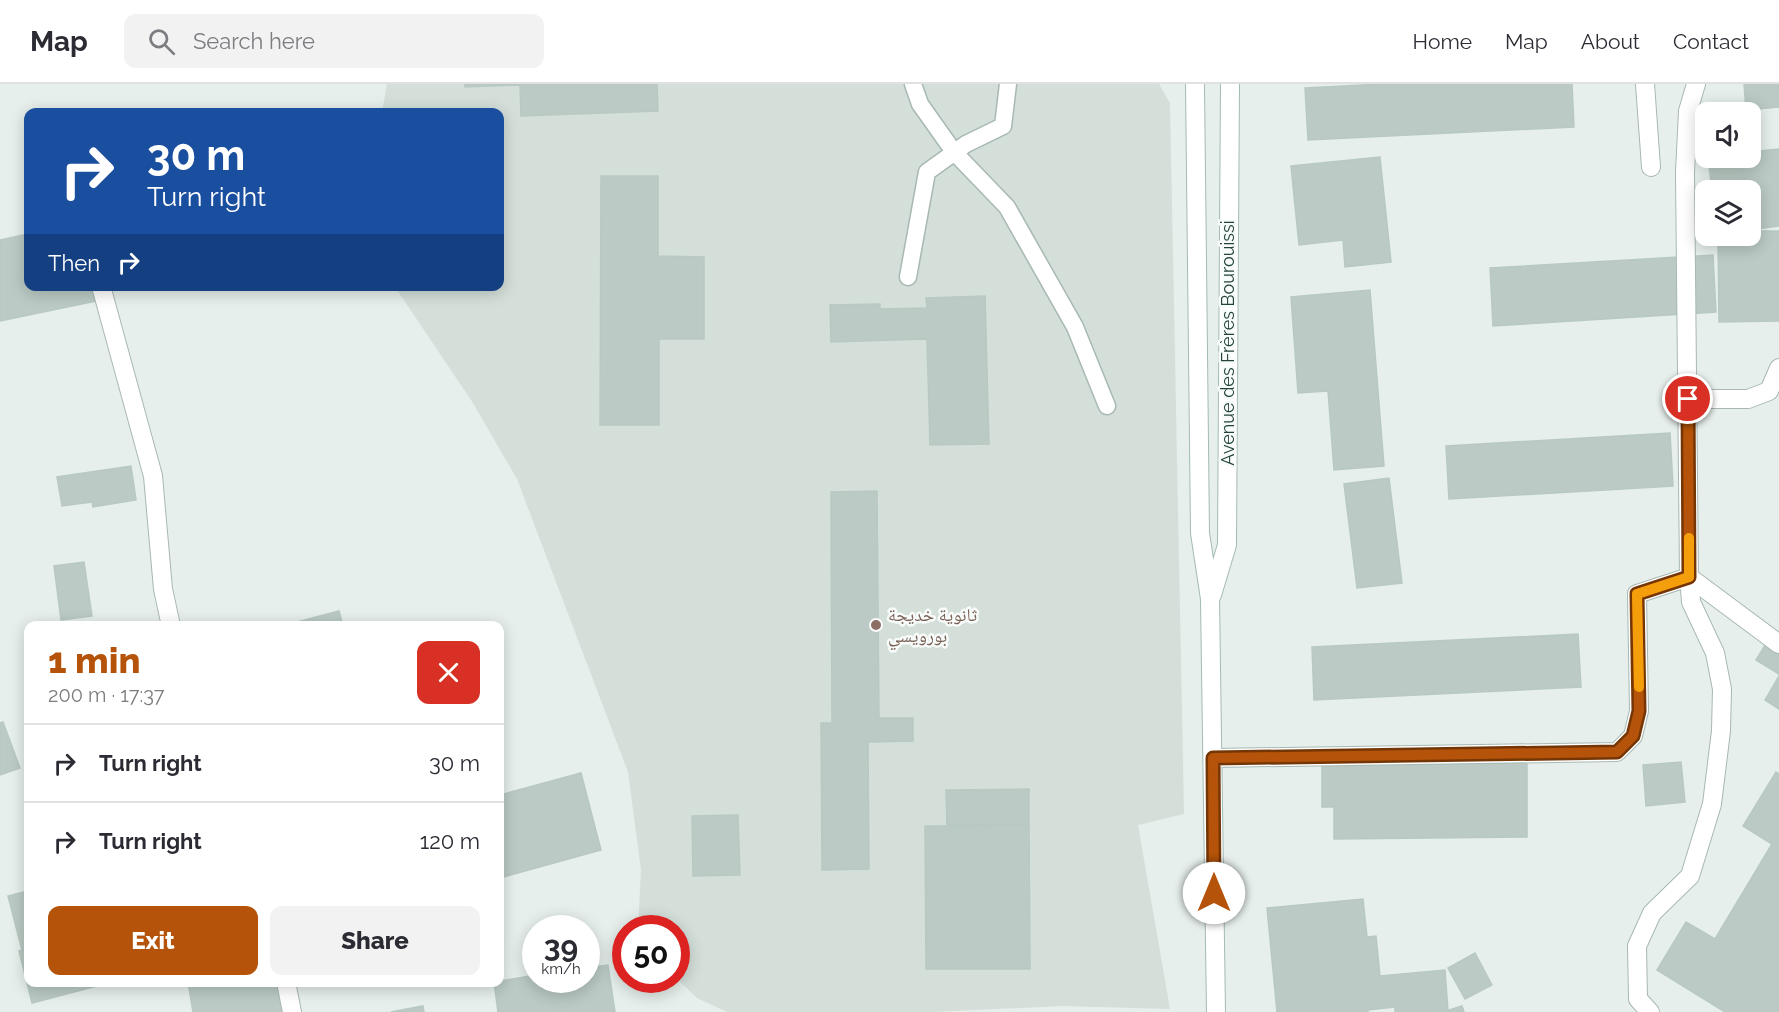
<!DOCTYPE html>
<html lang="en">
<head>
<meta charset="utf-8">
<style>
	:root { --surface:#fff; --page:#f2f2f3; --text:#2b2b33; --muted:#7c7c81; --line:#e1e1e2; --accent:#b45309 }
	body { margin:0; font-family:Raleway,"Noto Naskh Arabic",sans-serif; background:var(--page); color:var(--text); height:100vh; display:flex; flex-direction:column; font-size:22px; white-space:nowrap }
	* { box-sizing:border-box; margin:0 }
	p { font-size:20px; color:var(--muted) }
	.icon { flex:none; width:33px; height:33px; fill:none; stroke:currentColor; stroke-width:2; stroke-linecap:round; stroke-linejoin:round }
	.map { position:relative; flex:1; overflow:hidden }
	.panel { position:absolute; left:24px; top:537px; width:480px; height:366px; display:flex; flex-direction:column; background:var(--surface); border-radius:12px; box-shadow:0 3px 15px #0003 }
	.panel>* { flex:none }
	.banner { position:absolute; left:24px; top:24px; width:480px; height:183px; border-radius:12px; box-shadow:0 3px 15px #0003; background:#1a4fa0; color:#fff; overflow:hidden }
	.fabs { position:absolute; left:1695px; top:18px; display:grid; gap:12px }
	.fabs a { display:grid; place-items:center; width:66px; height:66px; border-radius:12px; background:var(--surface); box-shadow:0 3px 15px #0003; font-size:30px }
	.speed { position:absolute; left:522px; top:831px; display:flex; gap:12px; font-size:30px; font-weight:700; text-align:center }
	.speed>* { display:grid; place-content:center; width:78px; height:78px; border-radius:50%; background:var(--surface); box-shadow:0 3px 15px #0003; line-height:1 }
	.speed small { font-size:15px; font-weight:400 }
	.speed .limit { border:9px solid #d22; background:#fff; color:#111 }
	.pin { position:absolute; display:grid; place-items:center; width:51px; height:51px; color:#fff; margin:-26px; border:3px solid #fff; border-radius:50%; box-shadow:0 2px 6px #0007 }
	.me { position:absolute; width:66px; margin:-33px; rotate:0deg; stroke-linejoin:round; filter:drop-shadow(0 0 4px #0008) }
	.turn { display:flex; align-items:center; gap:21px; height:126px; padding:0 24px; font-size:27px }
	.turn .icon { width:78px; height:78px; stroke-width:2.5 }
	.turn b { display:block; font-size:42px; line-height:51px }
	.then { display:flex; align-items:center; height:57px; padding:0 24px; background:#0003; gap:12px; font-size:22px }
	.round { display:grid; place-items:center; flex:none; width:63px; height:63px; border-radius:12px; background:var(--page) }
	.headline { display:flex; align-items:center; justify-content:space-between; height:102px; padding:0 24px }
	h1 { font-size:36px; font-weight:800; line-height:45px; color:var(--accent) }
	.cta { display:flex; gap:12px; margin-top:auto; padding:12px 24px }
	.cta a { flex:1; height:69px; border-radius:12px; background:var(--accent); color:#fff; font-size:24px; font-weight:800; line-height:69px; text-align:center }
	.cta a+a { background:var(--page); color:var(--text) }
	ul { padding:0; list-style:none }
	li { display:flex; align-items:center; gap:18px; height:78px; padding:0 24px; border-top:2px solid var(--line) }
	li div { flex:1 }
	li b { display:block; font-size:22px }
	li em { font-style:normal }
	header { display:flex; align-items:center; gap:36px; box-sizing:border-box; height:84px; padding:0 30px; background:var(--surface); border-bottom:2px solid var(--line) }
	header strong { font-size:28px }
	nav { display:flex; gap:33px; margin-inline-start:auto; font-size:21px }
	.search { width:420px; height:54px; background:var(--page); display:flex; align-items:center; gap:15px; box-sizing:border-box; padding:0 21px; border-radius:12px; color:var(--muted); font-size:22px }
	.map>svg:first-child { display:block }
</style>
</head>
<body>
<header>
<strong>Map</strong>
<div class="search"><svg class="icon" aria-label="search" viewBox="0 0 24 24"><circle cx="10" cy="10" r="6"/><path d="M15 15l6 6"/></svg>Search here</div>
<nav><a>Home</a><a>Map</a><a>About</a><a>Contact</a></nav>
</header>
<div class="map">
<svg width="1779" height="928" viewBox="0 0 1779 928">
	<rect width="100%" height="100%" fill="#e6efeb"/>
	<path fill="#d4dfda" d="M387,0H1159L1170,19L1184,730L1138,741L1170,925L1062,922L934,928H727L697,914L677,895L676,844H638L641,786L628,688L517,395L473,319L395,203L500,202V28H382Z"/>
	<path fill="#bbcac4" stroke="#b8c9c2" stroke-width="1.5" d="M465,0H657L658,27L521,32L520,1L465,3Z
		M1383,0H1572L1574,43L1308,56L1305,4Z
		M1744,0H1779V23L1746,26Z
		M1779,65V142L1750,146V106H1712L1708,74H1750V68Z
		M1380,73L1391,178L1345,183L1343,156L1299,161L1291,82Z
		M601,92H658V172L704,173V255H659V341H600Z
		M1750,147H1779V237L1719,238L1718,152H1750Z
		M28,150V202H109L111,214L0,237V156Z
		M1713,171L1716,228L1493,242L1490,184Z
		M1370,206L1384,382L1334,386L1328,307L1298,309L1291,213Z
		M985,212L989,360L930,361L927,255L831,258L830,221L880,220V225L927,224L926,214Z
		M1670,349L1673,402L1449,415L1446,362Z
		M131,382L136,416L93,423L92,418L62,422L57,393Z
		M1389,394L1402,499L1357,504L1344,400Z
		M877,407L879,634H913V657L868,658L869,785L822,786L821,639H832L831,408Z
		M84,478L92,532L61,536L54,482Z
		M339,527L343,542H282Z
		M1578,550L1581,603L1314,616L1312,563Z
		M1770,553L1779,558V590L1756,576Z
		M1779,592V625L1765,616Z
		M3,638L20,684L0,691V639Z
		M1527,672V753L1334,755V723H1322V674Z
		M1681,678L1685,718L1646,722L1643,681Z
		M1776,688L1779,690V928H1725L1657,886L1686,838L1715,855L1772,760L1743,742Z
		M581,689L601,766L500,794V711Z
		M1029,705V741H947L946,706Z
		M738,731L740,791L693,792L692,732Z
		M1029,741L1030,885H926L925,742Z
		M28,807V898H112L32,919L19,867L22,866L8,812Z
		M1363,815L1367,853L1376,852L1380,892L1445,886L1448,927L1395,928V923L1368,926V928H1277L1267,824Z
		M1475,869L1492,901L1465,915L1448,884Z
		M608,881L615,928H498L494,898L536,891V896H586V884Z
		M188,898H279L284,928H193Z
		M423,922L424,928H391Z
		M1462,922L1464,928H1443Z"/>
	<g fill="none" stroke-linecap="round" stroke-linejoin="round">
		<defs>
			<path id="service" d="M913,0L920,20L954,68L1007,123L1075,243L1107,322
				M908,193L927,88L966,60L1003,42L1008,0"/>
			<path id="minor" d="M1645,0L1651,83
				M101,202L153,392L163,505L171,542
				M1688,315H1748L1769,307L1779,284
				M1213,674L1617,668L1633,652L1639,627L1637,510L1689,493L1779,560
				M286,898L292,928
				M1650,928L1638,915L1637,862L1652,829L1690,792L1712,720L1721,647L1722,605L1715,569L1691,518L1689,493L1685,88L1688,27L1696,0"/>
			<path id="secondary" d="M1195,0L1200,449L1210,515L1216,928
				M1212,511L1227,461L1230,0"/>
		</defs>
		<use href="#service" stroke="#a8b8b2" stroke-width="19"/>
		<use href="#minor" stroke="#a8b8b2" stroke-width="20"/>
		<use href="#secondary" stroke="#a4bbb3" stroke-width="20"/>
		<use href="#service" stroke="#fff" stroke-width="16"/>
		<use href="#minor" stroke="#fff" stroke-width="18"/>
		<use href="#secondary" stroke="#fff" stroke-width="18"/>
	</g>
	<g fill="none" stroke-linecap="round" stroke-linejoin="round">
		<defs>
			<path id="route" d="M1214,809L1213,674L1617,668L1633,652L1639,627L1637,510L1689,493L1688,315"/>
		</defs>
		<use href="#route" stroke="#753606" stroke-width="15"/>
		<use href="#route" stroke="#b45309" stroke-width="10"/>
		<path stroke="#f59e0b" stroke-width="10" d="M1639,603L1637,510L1689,493V454"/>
	</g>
	<circle fill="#8d6e63" stroke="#f7fbf9" stroke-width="2" cx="876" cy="541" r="6"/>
	<g text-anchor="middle" stroke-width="5" stroke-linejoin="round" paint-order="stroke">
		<g font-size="18" fill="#24423a" stroke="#f7fbf9">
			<text transform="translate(1228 259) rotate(-90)" y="6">Avenue des Frères Bourouissi</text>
		</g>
		<g font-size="18" fill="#785e54" stroke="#f7fbf9" text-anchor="start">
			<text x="888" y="537">ثانوية خديجة<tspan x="888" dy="21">بورويسي</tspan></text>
		</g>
	</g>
</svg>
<div class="fabs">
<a><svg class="icon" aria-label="sound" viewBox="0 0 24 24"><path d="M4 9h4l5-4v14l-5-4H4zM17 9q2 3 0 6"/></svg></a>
<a><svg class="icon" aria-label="layers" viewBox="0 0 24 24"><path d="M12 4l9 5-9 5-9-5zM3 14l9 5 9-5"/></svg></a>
</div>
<div class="speed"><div>39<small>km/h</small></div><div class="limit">50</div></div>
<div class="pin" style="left:1688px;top:315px;background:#d93025"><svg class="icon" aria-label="arrive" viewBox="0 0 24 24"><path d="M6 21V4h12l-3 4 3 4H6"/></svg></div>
<svg class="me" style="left:1214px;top:809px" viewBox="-20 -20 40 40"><circle r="19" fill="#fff"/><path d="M0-13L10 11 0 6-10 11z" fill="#b45309"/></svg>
<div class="banner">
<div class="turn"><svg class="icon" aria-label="right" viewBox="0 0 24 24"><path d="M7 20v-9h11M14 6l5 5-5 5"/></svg><div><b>30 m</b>Turn right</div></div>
<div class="then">Then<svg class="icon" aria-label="right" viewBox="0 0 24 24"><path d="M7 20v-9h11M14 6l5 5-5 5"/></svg></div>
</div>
<section class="panel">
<div class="headline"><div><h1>1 min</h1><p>200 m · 17:37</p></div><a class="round" style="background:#d93025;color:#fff"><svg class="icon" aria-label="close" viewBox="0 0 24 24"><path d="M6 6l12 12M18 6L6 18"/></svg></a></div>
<ul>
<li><svg class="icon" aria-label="right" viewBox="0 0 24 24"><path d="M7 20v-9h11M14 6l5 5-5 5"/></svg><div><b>Turn right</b></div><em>30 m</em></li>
<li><svg class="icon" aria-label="right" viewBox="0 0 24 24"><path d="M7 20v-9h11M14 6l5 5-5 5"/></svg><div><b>Turn right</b></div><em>120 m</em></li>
</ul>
<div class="cta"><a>Exit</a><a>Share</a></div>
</section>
</div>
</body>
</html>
